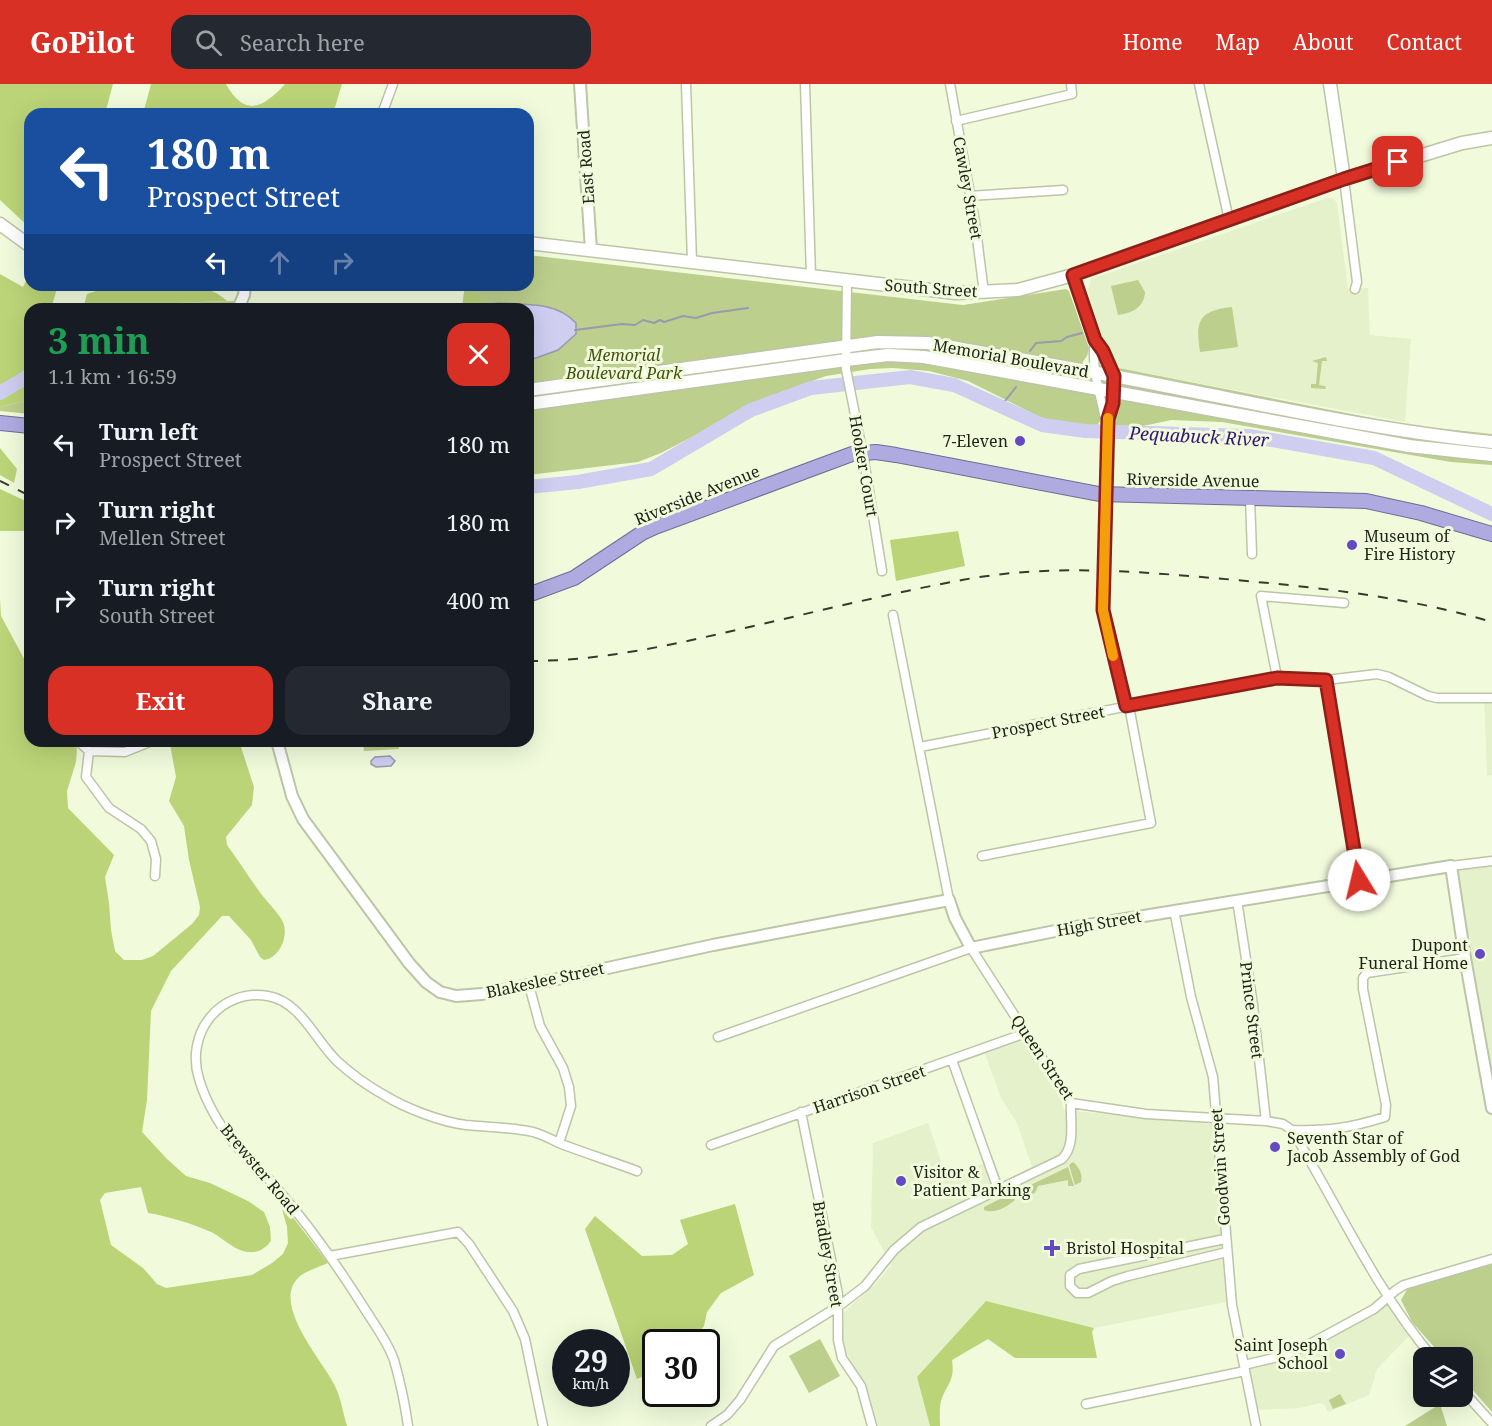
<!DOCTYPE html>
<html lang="en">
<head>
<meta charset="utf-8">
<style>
	:root { --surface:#171b24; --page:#242831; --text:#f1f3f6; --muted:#9ea1a6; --accent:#d93025 }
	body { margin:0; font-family:"Noto Serif",serif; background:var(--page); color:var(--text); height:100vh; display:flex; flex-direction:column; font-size:22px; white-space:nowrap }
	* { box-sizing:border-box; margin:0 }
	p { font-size:20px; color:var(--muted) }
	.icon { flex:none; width:33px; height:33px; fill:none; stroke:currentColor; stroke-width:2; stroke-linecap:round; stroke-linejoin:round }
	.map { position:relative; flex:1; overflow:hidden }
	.details { position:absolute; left:24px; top:219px; width:510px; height:444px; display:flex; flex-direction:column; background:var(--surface); border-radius:18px; box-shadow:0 6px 24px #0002 }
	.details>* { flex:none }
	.guide { position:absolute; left:24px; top:24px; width:510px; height:183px; border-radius:18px; box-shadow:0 6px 24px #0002; background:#1a4fa0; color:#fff; overflow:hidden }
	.tools { position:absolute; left:1413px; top:1263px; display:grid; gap:12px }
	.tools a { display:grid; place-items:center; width:60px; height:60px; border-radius:12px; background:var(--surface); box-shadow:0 6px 24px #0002; font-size:30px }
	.speed { position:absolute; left:552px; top:1245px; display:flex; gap:12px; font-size:30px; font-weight:700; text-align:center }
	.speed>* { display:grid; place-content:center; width:78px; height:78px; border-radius:50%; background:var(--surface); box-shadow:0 6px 24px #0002; line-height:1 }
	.speed small { font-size:15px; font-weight:400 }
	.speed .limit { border:3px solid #111; border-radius:9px; background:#fff; color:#111 }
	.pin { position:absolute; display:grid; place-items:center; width:51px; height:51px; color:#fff; margin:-26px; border-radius:12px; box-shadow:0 3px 9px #0006 }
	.me { position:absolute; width:66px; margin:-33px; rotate:351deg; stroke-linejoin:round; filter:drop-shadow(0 0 4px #0008) }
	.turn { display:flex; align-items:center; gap:21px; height:126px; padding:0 24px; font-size:27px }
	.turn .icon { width:78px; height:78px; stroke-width:2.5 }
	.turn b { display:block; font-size:42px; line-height:51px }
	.lanes { display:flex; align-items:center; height:57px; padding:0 24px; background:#0003; justify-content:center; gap:30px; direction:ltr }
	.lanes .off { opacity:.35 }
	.round { display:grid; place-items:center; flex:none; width:63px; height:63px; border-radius:18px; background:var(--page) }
	.headline { display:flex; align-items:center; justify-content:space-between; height:102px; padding:0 24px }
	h1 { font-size:36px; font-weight:700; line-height:45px; color:#1e9e55 }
	.action { display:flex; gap:12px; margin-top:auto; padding:12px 24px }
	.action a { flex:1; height:69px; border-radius:18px; background:var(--accent); color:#fff; font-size:24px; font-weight:700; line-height:69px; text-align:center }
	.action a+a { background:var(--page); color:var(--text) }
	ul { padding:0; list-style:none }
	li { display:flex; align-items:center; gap:18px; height:78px; padding:0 24px }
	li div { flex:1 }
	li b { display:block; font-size:22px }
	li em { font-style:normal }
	header { display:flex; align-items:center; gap:36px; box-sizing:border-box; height:84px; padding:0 30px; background:var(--accent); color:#fff }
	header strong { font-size:28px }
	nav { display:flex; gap:33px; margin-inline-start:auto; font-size:21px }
	.search { width:420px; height:54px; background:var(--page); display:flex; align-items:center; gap:15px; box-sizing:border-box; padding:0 21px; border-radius:18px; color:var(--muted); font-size:22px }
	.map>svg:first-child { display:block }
</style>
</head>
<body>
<header>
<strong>GoPilot</strong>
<div class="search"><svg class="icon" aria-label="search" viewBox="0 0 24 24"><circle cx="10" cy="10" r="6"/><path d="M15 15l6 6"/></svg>Search here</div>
<nav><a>Home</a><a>Map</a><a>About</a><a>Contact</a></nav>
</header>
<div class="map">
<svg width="1492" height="1342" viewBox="0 0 1492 1342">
	<rect width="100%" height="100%" fill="#f1fbdc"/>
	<path fill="#e4f1ca" d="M1327,114H1333L1337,119L1348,205L1368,204L1370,251L1411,255L1405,338L1119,284L1102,254L1088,206L1091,195Z
		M1484,609H1492V691L1487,692Z
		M1492,772V1027H1488L1466,913L1446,778Z
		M1025,956L1060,1011L1064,1026L1213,1040L1226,1218L1094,1244L986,1217L917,1293L930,1342H878L868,1306L852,1280L846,1267L843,1251L844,1228L876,1199L891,1181L871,1143L873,1059L928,1039L946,1092L994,1076L1002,1098L1032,1083L1017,1039L1002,1016L985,970Z
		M1389,1213L1412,1249L1377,1285L1369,1311L1328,1328L1324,1320L1321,1319L1300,1324L1253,1326L1244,1281L1282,1272Z"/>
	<path fill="#bccf8c" d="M528,171L963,221L1066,205L1069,207L1089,264L1087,272L1082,279L1119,284L1407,341L1492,350V381L1451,378L1222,338L1171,336L1134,344L1115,343L1114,335H1101L1097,342L1056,339L1038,332L968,297L929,287L893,284L870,285L826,292L771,312L661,369L638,378L528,391V225H459L462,224L465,201H528Z
		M1138,196L1145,208C1144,224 1132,229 1118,231L1111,202Z
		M234,217L231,225H165L177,219Z
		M1232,223L1238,263L1200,268C1195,236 1199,227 1232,223Z
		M1326,273L1327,277H1322L1319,301L1325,302L1326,305L1311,304V300H1316L1318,279L1312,277Z
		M30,316V330L0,327V323Z
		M363,657H398L399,665L364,667Z
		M1073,1078C1079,1083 1083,1090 1081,1098L1075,1101L1069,1081Z
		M1068,1083L1074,1102H1068V1096L1038,1102L1035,1109L1017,1114L1012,1110Z
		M1010,1110L1015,1116C1007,1123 995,1130 984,1126V1123Z
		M1492,1180V1328L1463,1295L1462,1274L1443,1273L1412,1238L1401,1216L1408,1204Z
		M820,1255L840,1292L809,1309L789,1272Z
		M1340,1310L1346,1320L1333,1325L1329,1316Z
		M1440,1320L1447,1342H1405Z"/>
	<path fill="#bbd477" d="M0,0H113L105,30H30V144L0,116Z
		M151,0H226C245,34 263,24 285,0H342L333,30H143Z
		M30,189V201H58L51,225H30V285L0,303V190L23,203Z
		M129,201C160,201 203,194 227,217L177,219L165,225H83L87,210L112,202Z
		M470,209L477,211L486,221L484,225H459L462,224L464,210Z
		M30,297V316L0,323V316Z
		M0,364L17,385L14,399L0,391Z
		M0,405L30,419V447H0Z
		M958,447L965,482L896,497L890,456Z
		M0,514L1,532L28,582L30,592V657H70L77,664L76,678L67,707L68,724L114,771L105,793L109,819L111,846L115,867L124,876H142L153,872L192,840L199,831L200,823L189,776L184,742L169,717L176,693L170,660L175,657H239L254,703L252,721L226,753L227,761C238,776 248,792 259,807C266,817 276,826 282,836C290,850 280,874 264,876L260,873L251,856L229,832H222L171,887L151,927L147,1016L142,1048L167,1075L186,1092L210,1099L248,1117L264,1128L270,1143L271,1157C266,1163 261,1168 252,1168C236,1169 225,1155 211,1148C190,1139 171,1133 148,1129L141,1103L105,1109L100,1116L111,1161L143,1184L157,1200L166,1204L252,1191L272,1179L283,1170L288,1159L287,1143L282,1125L285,1123L328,1179C319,1183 306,1187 299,1193C270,1220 324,1278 335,1302C341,1314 343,1329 347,1342H0Z
		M735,1120L754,1191L721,1209L707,1228L704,1242L691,1258H656L655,1287L637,1295L585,1145L595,1132L642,1172L672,1171L688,1160L680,1136Z
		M986,1217L1094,1244L1092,1248L1097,1274H1015L988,1255L952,1276C955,1298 947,1299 941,1317C939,1325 940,1334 940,1342H930L917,1293Z"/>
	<path fill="#cfcdf0" stroke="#9a99af" stroke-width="1.5" d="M498,219C526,221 556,217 576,239V250L558,266L528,277V225H484L486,221Z
		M390,672L395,677L391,682L376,683L371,680V677L375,673Z"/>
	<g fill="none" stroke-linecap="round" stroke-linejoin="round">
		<path stroke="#9a99af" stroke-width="2" d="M575,246L622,240L635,241L643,236L654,239L660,236L664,238L683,232L696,234L712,229L748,224
			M1030,267L1036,259L1061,257L1067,253L1082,249
			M1001,322L1016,303"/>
		<path stroke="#cfcdf0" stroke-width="14" d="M0,309L30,291
			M528,403L578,398L651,385L751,326L811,304L910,293L954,301L1042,341L1085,347L1249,352L1374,374L1492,430"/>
		<defs>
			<path id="minor" d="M686,0L692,177
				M805,0L811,192
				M950,0L975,138L984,209
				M1199,0L1229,136
				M382,30L393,0
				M956,37L1072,10L1071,0
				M1344,95L1357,198L1355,205
				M969,112L1063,106
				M1073,191L1095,256L1103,267L1114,292L1113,319L1108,335L1103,526L1126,623
				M847,197L846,285L864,376L882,487
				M1095,256C1091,281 1099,306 1104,330L1108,335
				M1250,413L1252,470
				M893,531L949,816
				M1277,593L1261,512L1344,519
				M1326,596L1359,797
				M78,657L89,667L125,668L152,657
				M920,663L1277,593L1326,596L1377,590L1389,593L1428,612L1437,614H1492
				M89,667L86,693L109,724L141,745L151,757L156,775L155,792
				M982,772L1151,739L1129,622
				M1451,782L1492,777
				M1237,816L1253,921L1266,1037
				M1174,826L1191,913L1213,993L1232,1221L1256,1342
				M529,901L540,942L563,984L569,1003L571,1022L559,1059
				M718,953L971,864L1071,1019L1146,1030L1266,1037L1283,1040L1292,1046C1338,1122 1375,1205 1433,1274
				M952,976L998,1105
				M801,1028L838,1210V1256L842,1274L861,1302L872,1342
				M1292,1046C1329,1047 1350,1044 1385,1033L1386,1021L1363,905V894L1367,889L1465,874
				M711,1061L1026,949
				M1225,1155L1079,1185L1070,1191V1202L1077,1209H1088L1112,1197L1128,1192L1227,1168
				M330,1172L458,1148L469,1160L513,1227L525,1255L543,1342
				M1244,1281L1282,1272L1304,1263L1374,1225L1396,1206L1404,1201L1492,1175
				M1462,1306L1492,1339
				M1086,1320L1245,1287
				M408,1342C405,1320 400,1297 394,1276C388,1259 377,1244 368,1230C341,1187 313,1146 280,1108C268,1093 253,1080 240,1066C223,1048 206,1019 199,995C185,950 219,904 268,912C301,918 315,956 337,977C351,990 368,1002 384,1011C405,1024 441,1038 466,1041C488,1043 510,1043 533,1048C544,1051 554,1057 564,1061C588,1070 613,1078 637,1087
				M711,1342L727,1331L740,1316L774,1262L839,1222L865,1202L894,1166L921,1143L1062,1075C1076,1061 1070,1037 1071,1019"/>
			<path id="tertiary" d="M580,0L591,166
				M238,225L244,211L245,201
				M277,657L292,712L303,735L409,879L426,898L440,908L456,912L482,910L539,899L713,861L949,816L955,834L971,864L1070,844L1451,782L1465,874L1492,1024"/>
			<path id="secondary" d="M1330,0L1344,95
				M0,140L30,162
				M528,159L956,209L1018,206L1073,191L1344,95L1462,59L1492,54
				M528,306L878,258L928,259C1007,273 1086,286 1165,302C1274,323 1382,347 1492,358
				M528,320L846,276L888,271L924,273L1409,362L1492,371"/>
			<path id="trunk" d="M0,339L30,342
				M528,511L574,494L642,449L655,443L852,370L876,368L896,371L1099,410L1366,417L1421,429L1492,450"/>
		</defs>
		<use href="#minor" stroke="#bcc5a7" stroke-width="11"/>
		<use href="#tertiary" stroke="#bcc5a7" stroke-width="14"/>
		<use href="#secondary" stroke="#bcc5a7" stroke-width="15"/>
		<use href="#trunk" stroke="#6f6c94" stroke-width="16"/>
		<use href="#minor" stroke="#fff" stroke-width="8"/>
		<use href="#tertiary" stroke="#fff" stroke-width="10"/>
		<use href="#secondary" stroke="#fff" stroke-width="12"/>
		<use href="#trunk" stroke="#afaae0" stroke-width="14"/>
		<path stroke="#363a2c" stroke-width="2" stroke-dasharray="10 10" stroke-linecap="butt" d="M0,397L30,412
			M528,577C599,577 667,562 736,546C811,529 886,510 962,496C1053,479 1144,488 1236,496C1323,504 1408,513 1492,538"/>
	</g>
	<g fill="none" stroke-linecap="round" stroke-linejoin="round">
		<defs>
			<path id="route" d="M1359,796L1326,596L1277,594L1126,622L1103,526L1108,335L1113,319L1114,292L1103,267L1095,256L1073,191L1344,95L1398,78"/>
		</defs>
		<use href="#route" stroke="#8d1f18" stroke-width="15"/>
		<use href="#route" stroke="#d93025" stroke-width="10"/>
		<path stroke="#f59e0b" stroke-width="10" d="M1108,334L1103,526L1113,572"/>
	</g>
	<g fill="#634ac2" stroke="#f1fbdc" stroke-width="2">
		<circle cx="1020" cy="357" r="6"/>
		<circle cx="1352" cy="461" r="6"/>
		<circle cx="1480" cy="870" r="6"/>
		<circle cx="1275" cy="1063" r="6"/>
		<circle cx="901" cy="1097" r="6"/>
		<path d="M1049 1155h6v6h6v6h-6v6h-6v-6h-6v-6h6z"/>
		<circle cx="1340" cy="1270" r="6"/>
	</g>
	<g text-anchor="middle" stroke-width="6" stroke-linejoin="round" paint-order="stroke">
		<g font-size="16" fill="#1e2116" stroke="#f1fbdc">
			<text transform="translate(586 83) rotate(-94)" y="6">East Road</text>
			<text transform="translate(968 104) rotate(80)" y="6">Cawley Street</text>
			<text transform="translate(931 204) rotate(4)" y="6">South Street</text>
			<text transform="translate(1011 274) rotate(10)" y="6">Memorial Boulevard</text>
			<text transform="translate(864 382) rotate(80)" y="6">Hooker Court</text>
			<text transform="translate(1193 396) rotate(1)" y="6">Riverside Avenue</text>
			<text transform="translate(697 411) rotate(-22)" y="6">Riverside Avenue</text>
			<text transform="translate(1048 638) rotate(-11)" y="6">Prospect Street</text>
			<text transform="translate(1099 839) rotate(-10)" y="6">High Street</text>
			<text transform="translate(545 896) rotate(-12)" y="6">Blakeslee Street</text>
			<text transform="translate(1252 926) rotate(83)" y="6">Prince Street</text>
			<text transform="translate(1043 973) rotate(56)" y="6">Queen Street</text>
			<text transform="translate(869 1005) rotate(-19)" y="6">Harrison Street</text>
			<text transform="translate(1220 1083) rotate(-94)" y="6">Goodwin Street</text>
			<text transform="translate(260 1085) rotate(50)" y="6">Brewster Road</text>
			<text transform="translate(828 1170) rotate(80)" y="6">Bradley Street</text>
		</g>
		<g font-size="16" font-style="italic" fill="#42510d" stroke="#f1fbdc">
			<text x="624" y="277">Memorial<tspan x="624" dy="18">Boulevard Park</tspan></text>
		</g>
		<g font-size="16" fill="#1e2116" stroke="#f1fbdc" text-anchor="start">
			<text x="1008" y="363" text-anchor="end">7-Eleven</text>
			<text x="1364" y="458">Museum of<tspan x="1364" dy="18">Fire History</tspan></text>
			<text x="1468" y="867" text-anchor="end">Dupont<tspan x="1468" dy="18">Funeral Home</tspan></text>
			<text x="1287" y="1060">Seventh Star of<tspan x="1287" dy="18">Jacob Assembly of God</tspan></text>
			<text x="913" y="1094">Visitor &amp;<tspan x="913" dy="18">Patient Parking</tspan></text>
			<text x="1066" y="1170">Bristol Hospital</text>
			<text x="1328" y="1267" text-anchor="end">Saint Joseph<tspan x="1328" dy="18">School</tspan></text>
		</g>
		<g font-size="18" font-style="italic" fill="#331477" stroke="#f1fbdc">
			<text transform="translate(1199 353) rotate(3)" y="6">Pequabuck River</text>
		</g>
	</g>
</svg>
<div class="tools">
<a><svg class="icon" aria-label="layers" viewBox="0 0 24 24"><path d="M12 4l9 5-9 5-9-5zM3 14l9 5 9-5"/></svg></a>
</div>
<div class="speed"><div>29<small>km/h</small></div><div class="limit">30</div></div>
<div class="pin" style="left:1398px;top:78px;background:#d93025"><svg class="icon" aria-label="arrive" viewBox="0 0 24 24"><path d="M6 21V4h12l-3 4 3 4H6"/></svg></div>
<svg class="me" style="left:1359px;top:796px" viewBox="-20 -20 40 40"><circle r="19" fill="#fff"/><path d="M0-13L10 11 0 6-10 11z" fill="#d93025"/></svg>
<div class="guide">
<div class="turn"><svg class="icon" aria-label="left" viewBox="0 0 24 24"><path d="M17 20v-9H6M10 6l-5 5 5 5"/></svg><div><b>180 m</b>Prospect Street</div></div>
<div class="lanes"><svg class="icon" aria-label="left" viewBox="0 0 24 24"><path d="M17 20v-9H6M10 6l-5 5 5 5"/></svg><svg class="icon off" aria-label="ahead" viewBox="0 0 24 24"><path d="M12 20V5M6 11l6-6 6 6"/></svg><svg class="icon off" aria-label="right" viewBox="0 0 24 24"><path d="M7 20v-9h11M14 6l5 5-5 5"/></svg></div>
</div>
<section class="details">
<div class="headline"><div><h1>3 min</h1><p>1.1 km · 16:59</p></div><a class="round" style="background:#d93025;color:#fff"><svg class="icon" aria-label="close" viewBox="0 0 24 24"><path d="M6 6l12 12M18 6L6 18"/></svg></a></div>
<ul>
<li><svg class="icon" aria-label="left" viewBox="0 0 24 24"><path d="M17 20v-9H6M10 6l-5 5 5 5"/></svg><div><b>Turn left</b><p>Prospect Street</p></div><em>180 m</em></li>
<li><svg class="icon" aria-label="right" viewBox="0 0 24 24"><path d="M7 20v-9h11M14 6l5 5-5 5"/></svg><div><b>Turn right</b><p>Mellen Street</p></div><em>180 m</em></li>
<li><svg class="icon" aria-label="right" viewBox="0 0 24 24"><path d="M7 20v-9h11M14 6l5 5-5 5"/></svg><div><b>Turn right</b><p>South Street</p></div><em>400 m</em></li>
</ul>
<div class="action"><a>Exit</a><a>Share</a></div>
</section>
</div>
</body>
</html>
